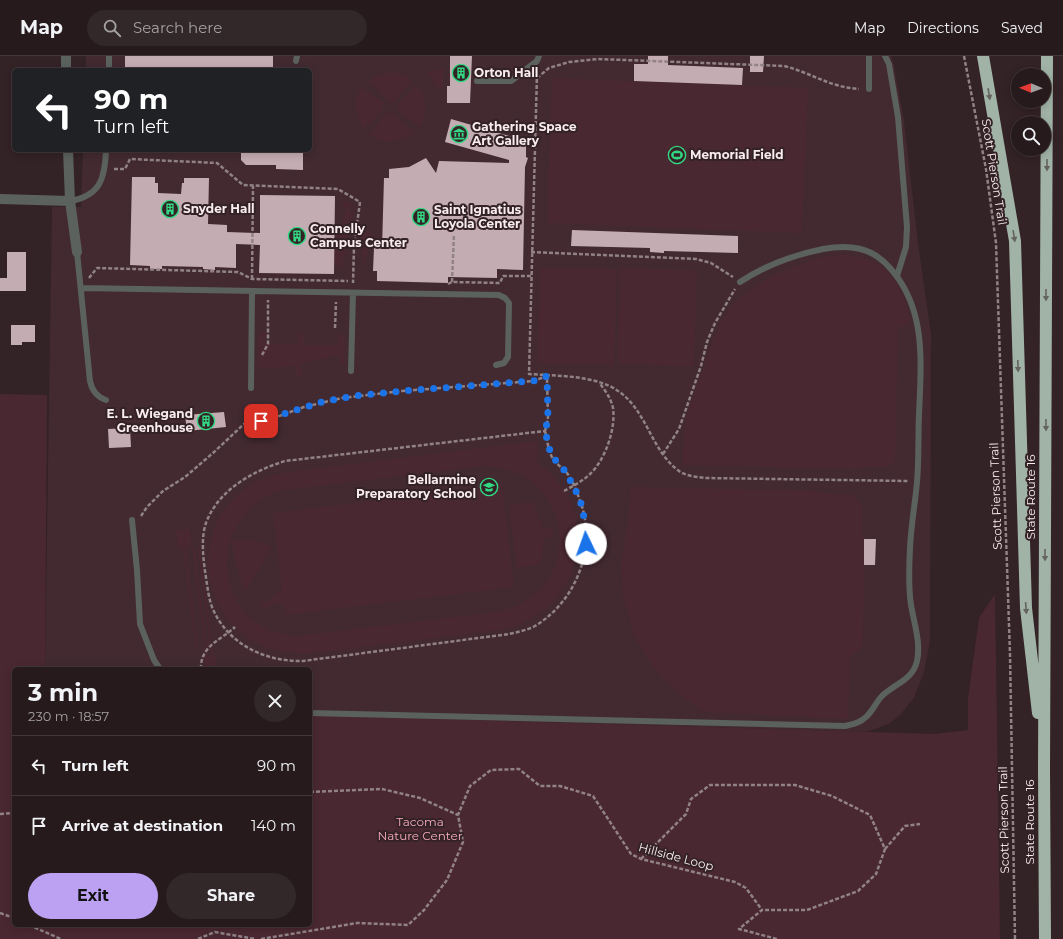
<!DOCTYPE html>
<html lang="en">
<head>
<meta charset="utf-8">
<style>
	:root { --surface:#261a1c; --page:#322729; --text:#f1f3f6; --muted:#a4a1a3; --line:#42383b; --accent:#bca0f2 }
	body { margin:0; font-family:Montserrat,sans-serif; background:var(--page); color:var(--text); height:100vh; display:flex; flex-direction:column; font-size:15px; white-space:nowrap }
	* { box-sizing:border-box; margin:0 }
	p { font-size:13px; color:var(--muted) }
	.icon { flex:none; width:22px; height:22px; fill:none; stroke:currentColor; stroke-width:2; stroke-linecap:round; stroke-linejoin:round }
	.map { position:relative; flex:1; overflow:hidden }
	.drawer { position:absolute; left:12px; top:611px; width:300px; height:260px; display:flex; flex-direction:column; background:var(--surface); border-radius:6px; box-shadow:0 2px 10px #0003,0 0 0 1px var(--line) }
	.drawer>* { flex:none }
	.top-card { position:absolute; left:12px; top:12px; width:300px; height:84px; border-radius:6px; box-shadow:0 2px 10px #0003,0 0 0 1px var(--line); background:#202124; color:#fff; overflow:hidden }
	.needle { width:26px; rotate:271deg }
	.fabs { position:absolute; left:1011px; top:12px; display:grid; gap:8px }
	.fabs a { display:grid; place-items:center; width:40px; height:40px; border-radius:50%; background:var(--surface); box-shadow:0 2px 10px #0003,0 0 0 1px var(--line); font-size:20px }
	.pin { position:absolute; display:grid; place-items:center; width:34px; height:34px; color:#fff; margin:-17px; border-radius:8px; box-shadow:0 2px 6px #0006 }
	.me { position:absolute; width:44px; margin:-22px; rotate:357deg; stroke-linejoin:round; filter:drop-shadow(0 0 3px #0008) }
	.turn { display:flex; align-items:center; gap:14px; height:84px; padding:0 16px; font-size:18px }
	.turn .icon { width:52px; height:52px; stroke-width:2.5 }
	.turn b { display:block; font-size:28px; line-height:34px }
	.round { display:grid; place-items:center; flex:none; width:42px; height:42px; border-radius:21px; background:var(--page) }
	.summary { display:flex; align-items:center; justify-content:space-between; height:68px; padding:0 16px }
	h1 { font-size:24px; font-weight:700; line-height:30px }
	.button { display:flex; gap:8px; margin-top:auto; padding:8px 16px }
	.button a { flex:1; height:46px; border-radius:24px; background:var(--accent); color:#111; font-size:16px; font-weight:700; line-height:46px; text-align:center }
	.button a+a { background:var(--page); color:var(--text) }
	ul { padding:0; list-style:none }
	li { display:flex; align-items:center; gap:12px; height:60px; padding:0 16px; border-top:1px solid var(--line) }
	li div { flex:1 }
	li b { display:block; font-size:15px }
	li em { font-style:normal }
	header { display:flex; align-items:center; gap:24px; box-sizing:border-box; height:56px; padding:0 20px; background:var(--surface); border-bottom:1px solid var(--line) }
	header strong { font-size:19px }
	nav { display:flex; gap:22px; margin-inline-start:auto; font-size:14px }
	.search { width:280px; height:36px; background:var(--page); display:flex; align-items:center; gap:10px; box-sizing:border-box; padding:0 14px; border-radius:22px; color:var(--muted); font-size:15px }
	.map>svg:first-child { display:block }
</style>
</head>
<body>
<header>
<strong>Map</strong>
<div class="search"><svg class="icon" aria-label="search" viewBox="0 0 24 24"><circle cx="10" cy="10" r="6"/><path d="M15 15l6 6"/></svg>Search here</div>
<nav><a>Map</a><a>Directions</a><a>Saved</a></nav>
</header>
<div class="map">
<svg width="1063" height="883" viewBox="0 0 1063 883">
	<rect width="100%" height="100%" fill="#332226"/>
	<path fill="#422a30" d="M86,0H891L894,10L904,65L918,187L931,278L930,585L924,616L914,642L901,658L889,668L866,676L310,659V613H45L52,151H81L83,94H310V14H86Z"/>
	<path fill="#4a2832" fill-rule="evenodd" d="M443,13V31L438,33L428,16Z
		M393,16L405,19L412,24L394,47L388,44L368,25L381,18Z
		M552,22L808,32L802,177L547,167Z
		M417,29C427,41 428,56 420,70L396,54L399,50L397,49Z
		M361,32L385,47L381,53L383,55L364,73C355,60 353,46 361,32Z
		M386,57L392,61L394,58L414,77C400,87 384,89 370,79Z
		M344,144L352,147L350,156L354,157L343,194L346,195L341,211L334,209L335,173H340L346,152L342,150Z
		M363,176L374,179V193H369L364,208H362L364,200L361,199L365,188L360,186Z
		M834,199C881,196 904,223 910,268L898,271L895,405L888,411H861L860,413L683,409C683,393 683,378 686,363C690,345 698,329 704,311C710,291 716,273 728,255C748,226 800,206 834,199Z
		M540,211L617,213L614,309L538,307Z
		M620,212L697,214L694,310L618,308Z
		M261,276H266V288H298V279L302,277L304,279V289H338L339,278H343L345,281V308L342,309L340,299L301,308L302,318L299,321L296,318L295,310L261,313L260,311H257L258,280Z
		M0,338L47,339L45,613H14V869H310V659L935,678L968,674V643L979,562L995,538L1000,883H0Z
		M537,385L539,403L532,404C606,447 586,551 507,573L311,597C188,605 170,435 288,416ZM484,410C577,412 588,539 496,556L297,580C211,576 201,455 285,434Z
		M502,429L514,531L285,559L284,548L269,549V551L263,553L260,547L266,545L267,546L282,533L273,457Z
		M630,431L818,435L821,437L851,438L862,450V480L864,483L863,589L850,602L848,663L704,656L680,639L658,617L645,599L633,577L625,548L622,534L621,507L629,461Z
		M533,446L543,472L551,471L553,481L544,482L541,508L517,512L509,449Z
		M190,473L192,490L186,491L198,594L196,595L183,492H178L176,475Z
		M242,484H253L272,491L247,533H243L231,485Z
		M198,492H200L213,599L215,600L217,613H205L203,601L206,600L192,493H195L208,600H211Z"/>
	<path fill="#c4adb2" d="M125,0H273V14H125Z
		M450,0H472L470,47H447V30H450Z
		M648,0H668V9L743,12L742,29L634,25V8H648Z
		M750,0H764L763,16H750Z
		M451,63L526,85V101L528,102L525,111L523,214L497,213V222L448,221V227L377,225V215H373L374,192H382L384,122H389V113L409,111L426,102L436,117L439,105L509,107V104L445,86Z
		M241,94H303V114L276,113V109H246L241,104Z
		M132,121H155V127H158V137L181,138L182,127H184V122H209L208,168L227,169V176L260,177V139L335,140L334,218L259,217L260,189L236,188V212L215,211V214L203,213V211L162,210V213H150V210L130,209Z
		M572,174L738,180V197L664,195V197L650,196V192L571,190Z
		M7,196H26V235H0V222H7Z
		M11,269H35V286H22V289H11Z
		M224,356L226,371L187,375L185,359Z
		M130,372L131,391L109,392L108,373Z
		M864,483H876L875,509H864Z"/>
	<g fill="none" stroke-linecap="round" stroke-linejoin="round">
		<path stroke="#908285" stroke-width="2.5" stroke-dasharray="4 2" stroke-linecap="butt" d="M964,0L986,113L996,187L1010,598L1015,883
			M537,17L529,318C556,320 596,319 618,335C647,354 651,395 679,415C686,420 696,421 705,422L909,425
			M537,22L549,12L569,6L598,3L784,10C812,17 829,31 859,33
			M114,113H125L130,103L217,107L243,129L338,133L360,146L354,191L353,227
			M531,196L696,203L711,207L733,221
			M89,222L97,212L238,216L252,223L348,225
			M252,223L253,130
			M452,226L454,178
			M448,228L452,226L500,227L503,220H531
			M335,272L336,246
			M262,299L268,288V244
			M545,375C547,383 548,392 551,399C554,407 562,411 567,417C572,424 576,433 579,442C598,488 578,544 535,570C527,574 518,576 509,578L303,605C265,606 227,588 212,551C208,540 207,527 205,515C203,501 201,481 206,467C218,434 253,415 285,405Z
			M663,398L679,373L701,310L707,286L715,267L735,233
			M564,435C573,430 583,425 590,418C605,404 616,373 613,352C611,343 606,335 600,328
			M141,460L147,451L163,435L185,421L213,397L244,368L271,363L304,351L342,342L402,335L533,325L547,320L548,363L545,375
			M201,613C200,590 221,584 235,571
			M310,736L382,733L420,742L458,759
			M0,758L14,757
			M885,793L905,770L920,768
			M641,803L686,758L691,743L710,729H795L832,740L870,759L885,793L876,818L858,835L807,854H762
			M0,857L14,862
			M29,869L61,883
			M198,883L215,876L255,883
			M261,883L357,867L408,869L424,854L447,824L463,786L458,759L470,730L491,714L519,713L540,730H560L593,740L631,798L641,803L735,826L746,832L762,854L739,873L777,883"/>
		<path stroke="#5b625d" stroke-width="6" d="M885,0L889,8L898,61L907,171L906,191L897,220
			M296,5L297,0
			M109,14V0
			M477,25H511L537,5L539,0
			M869,33V0
			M70,145C101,140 105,121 106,94
			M77,196L90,325C92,335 97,341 106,344
			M81,232L499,239L505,242L509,247L508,301L504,307L496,309
			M351,315L353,237
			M251,332L252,235
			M132,464L137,514L140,568L154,604L160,613
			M310,657L845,670C853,668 860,667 866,661C873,655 876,646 882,640C894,628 913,624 917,605C921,587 914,567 911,549C908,530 909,511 910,492C911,470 915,448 917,426C919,403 918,381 919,359C921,307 927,253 890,212C872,191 849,188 823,193C793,199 766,209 740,226"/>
		<path stroke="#5b625d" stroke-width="10" d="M66,14V0
			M68,94L70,145L77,196
			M0,143L70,145"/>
		<path stroke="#a1b3a6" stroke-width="12" d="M983,0L1015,185L1026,552L1038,657
			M1045,883L1044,713L1047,0"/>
	</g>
	<defs><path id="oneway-solid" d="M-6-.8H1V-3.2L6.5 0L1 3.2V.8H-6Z"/></defs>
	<g fill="#646360">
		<use href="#oneway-solid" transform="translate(989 38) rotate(81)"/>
		<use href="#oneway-solid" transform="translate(1047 109) rotate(90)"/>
		<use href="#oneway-solid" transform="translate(1014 180) rotate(81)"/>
		<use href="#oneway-solid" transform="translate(1046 239) rotate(90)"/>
		<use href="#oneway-solid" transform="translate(1018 310) rotate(88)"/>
		<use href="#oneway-solid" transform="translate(1046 369) rotate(90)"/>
		<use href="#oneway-solid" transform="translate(1045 499) rotate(90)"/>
		<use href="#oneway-solid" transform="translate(1026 552) rotate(86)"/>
	</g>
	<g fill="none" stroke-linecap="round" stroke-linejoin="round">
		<path stroke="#1a73e8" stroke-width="7" stroke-dasharray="0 12.6" d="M261,365L322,346L354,340L402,335L533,325L547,320L548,363L545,375L551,399L566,416L580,443L585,466L586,488"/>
	</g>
	<defs>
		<symbol id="building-ring" viewBox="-11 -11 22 22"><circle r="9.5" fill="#332226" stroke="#32d882" stroke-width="1.5"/><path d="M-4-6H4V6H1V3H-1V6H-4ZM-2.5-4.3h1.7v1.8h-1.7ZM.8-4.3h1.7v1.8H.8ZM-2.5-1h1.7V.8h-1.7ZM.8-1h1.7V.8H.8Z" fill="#32d882"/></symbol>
		<symbol id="museum-ring" viewBox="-11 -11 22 22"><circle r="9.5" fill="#332226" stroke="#32d882" stroke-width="1.5"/><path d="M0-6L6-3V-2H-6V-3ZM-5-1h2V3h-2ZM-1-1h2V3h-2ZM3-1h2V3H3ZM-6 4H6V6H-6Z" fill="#32d882"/></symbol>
		<symbol id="stadium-ring" viewBox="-11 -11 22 22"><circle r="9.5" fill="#332226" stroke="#32d882" stroke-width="1.5"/><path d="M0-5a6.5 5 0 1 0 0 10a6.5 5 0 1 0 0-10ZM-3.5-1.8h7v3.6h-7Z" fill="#32d882"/></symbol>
		<symbol id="school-ring" viewBox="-11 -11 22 22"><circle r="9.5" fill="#332226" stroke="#32d882" stroke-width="1.5"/><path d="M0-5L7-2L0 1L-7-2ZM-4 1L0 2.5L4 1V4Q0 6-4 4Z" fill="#32d882"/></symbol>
	</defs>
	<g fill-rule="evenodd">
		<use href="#building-ring" x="451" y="7" width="20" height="20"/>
		<use href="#museum-ring" x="449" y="68" width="20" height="20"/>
		<use href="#stadium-ring" x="667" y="89" width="20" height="20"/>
		<use href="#building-ring" x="160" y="143" width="20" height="20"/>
		<use href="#building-ring" x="411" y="151" width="20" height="20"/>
		<use href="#building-ring" x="287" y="170" width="20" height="20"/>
		<use href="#building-ring" x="196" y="355" width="20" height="20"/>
		<use href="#school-ring" x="479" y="421" width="20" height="20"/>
	</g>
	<g text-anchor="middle" stroke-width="4" stroke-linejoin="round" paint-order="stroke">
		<g font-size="12" font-weight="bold" fill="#f8ecef" stroke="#332226" text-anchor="start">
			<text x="474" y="21">Orton Hall</text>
			<text x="472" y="75">Gathering Space<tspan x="472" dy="14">Art Gallery</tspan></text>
			<text x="690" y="103">Memorial Field</text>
			<text x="183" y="157">Snyder Hall</text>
			<text x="434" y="158">Saint Ignatius<tspan x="434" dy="14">Loyola Center</tspan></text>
			<text x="310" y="177">Connelly<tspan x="310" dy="14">Campus Center</tspan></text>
			<text x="193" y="362" text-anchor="end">E. L. Wiegand<tspan x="193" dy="14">Greenhouse</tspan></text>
			<text x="476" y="428" text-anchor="end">Bellarmine<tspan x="476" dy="14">Preparatory School</tspan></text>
		</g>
		<g font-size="12" fill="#f8ecef" stroke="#332226">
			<text transform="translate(994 116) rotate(81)" y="4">Scott Pierson Trail</text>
			<text transform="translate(996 440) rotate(-92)" y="4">Scott Pierson Trail</text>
			<text transform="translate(1031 441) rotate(-90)" y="4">State Route 16</text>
			<text transform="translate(1004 764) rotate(-91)" y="4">Scott Pierson Trail</text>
			<text transform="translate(1030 766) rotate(-90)" y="4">State Route 16</text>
			<text transform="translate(676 801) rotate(15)" y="4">Hillside Loop</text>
		</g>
		<g font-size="12" fill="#f6aabe" stroke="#332226">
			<text x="420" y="770">Tacoma<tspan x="420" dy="14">Nature Center</tspan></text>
		</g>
	</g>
</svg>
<div class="fabs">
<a><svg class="needle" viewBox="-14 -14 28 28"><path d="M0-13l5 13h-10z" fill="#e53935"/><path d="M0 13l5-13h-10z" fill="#a4a1a3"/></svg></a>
<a><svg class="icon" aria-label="search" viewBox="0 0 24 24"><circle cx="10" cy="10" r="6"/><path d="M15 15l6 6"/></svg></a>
</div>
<div class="pin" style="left:261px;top:365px;background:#d93025"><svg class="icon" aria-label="arrive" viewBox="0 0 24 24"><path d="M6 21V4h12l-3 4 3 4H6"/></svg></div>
<svg class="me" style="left:586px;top:488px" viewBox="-20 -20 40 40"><circle r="19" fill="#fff"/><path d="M0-13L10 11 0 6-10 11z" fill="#1a73e8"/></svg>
<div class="top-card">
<div class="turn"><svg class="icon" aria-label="left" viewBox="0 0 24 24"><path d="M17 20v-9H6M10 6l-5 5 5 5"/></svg><div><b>90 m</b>Turn left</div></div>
</div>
<section class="drawer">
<div class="summary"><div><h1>3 min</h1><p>230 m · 18:57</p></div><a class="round"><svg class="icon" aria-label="close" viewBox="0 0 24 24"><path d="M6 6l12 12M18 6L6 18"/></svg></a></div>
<ul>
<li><svg class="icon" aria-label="left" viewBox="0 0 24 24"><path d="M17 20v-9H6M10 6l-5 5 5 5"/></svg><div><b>Turn left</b></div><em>90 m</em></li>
<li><svg class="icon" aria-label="arrive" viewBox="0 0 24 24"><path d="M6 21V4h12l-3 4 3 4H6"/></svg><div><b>Arrive at destination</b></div><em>140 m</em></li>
</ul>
<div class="button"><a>Exit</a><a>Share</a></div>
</section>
</div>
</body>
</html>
